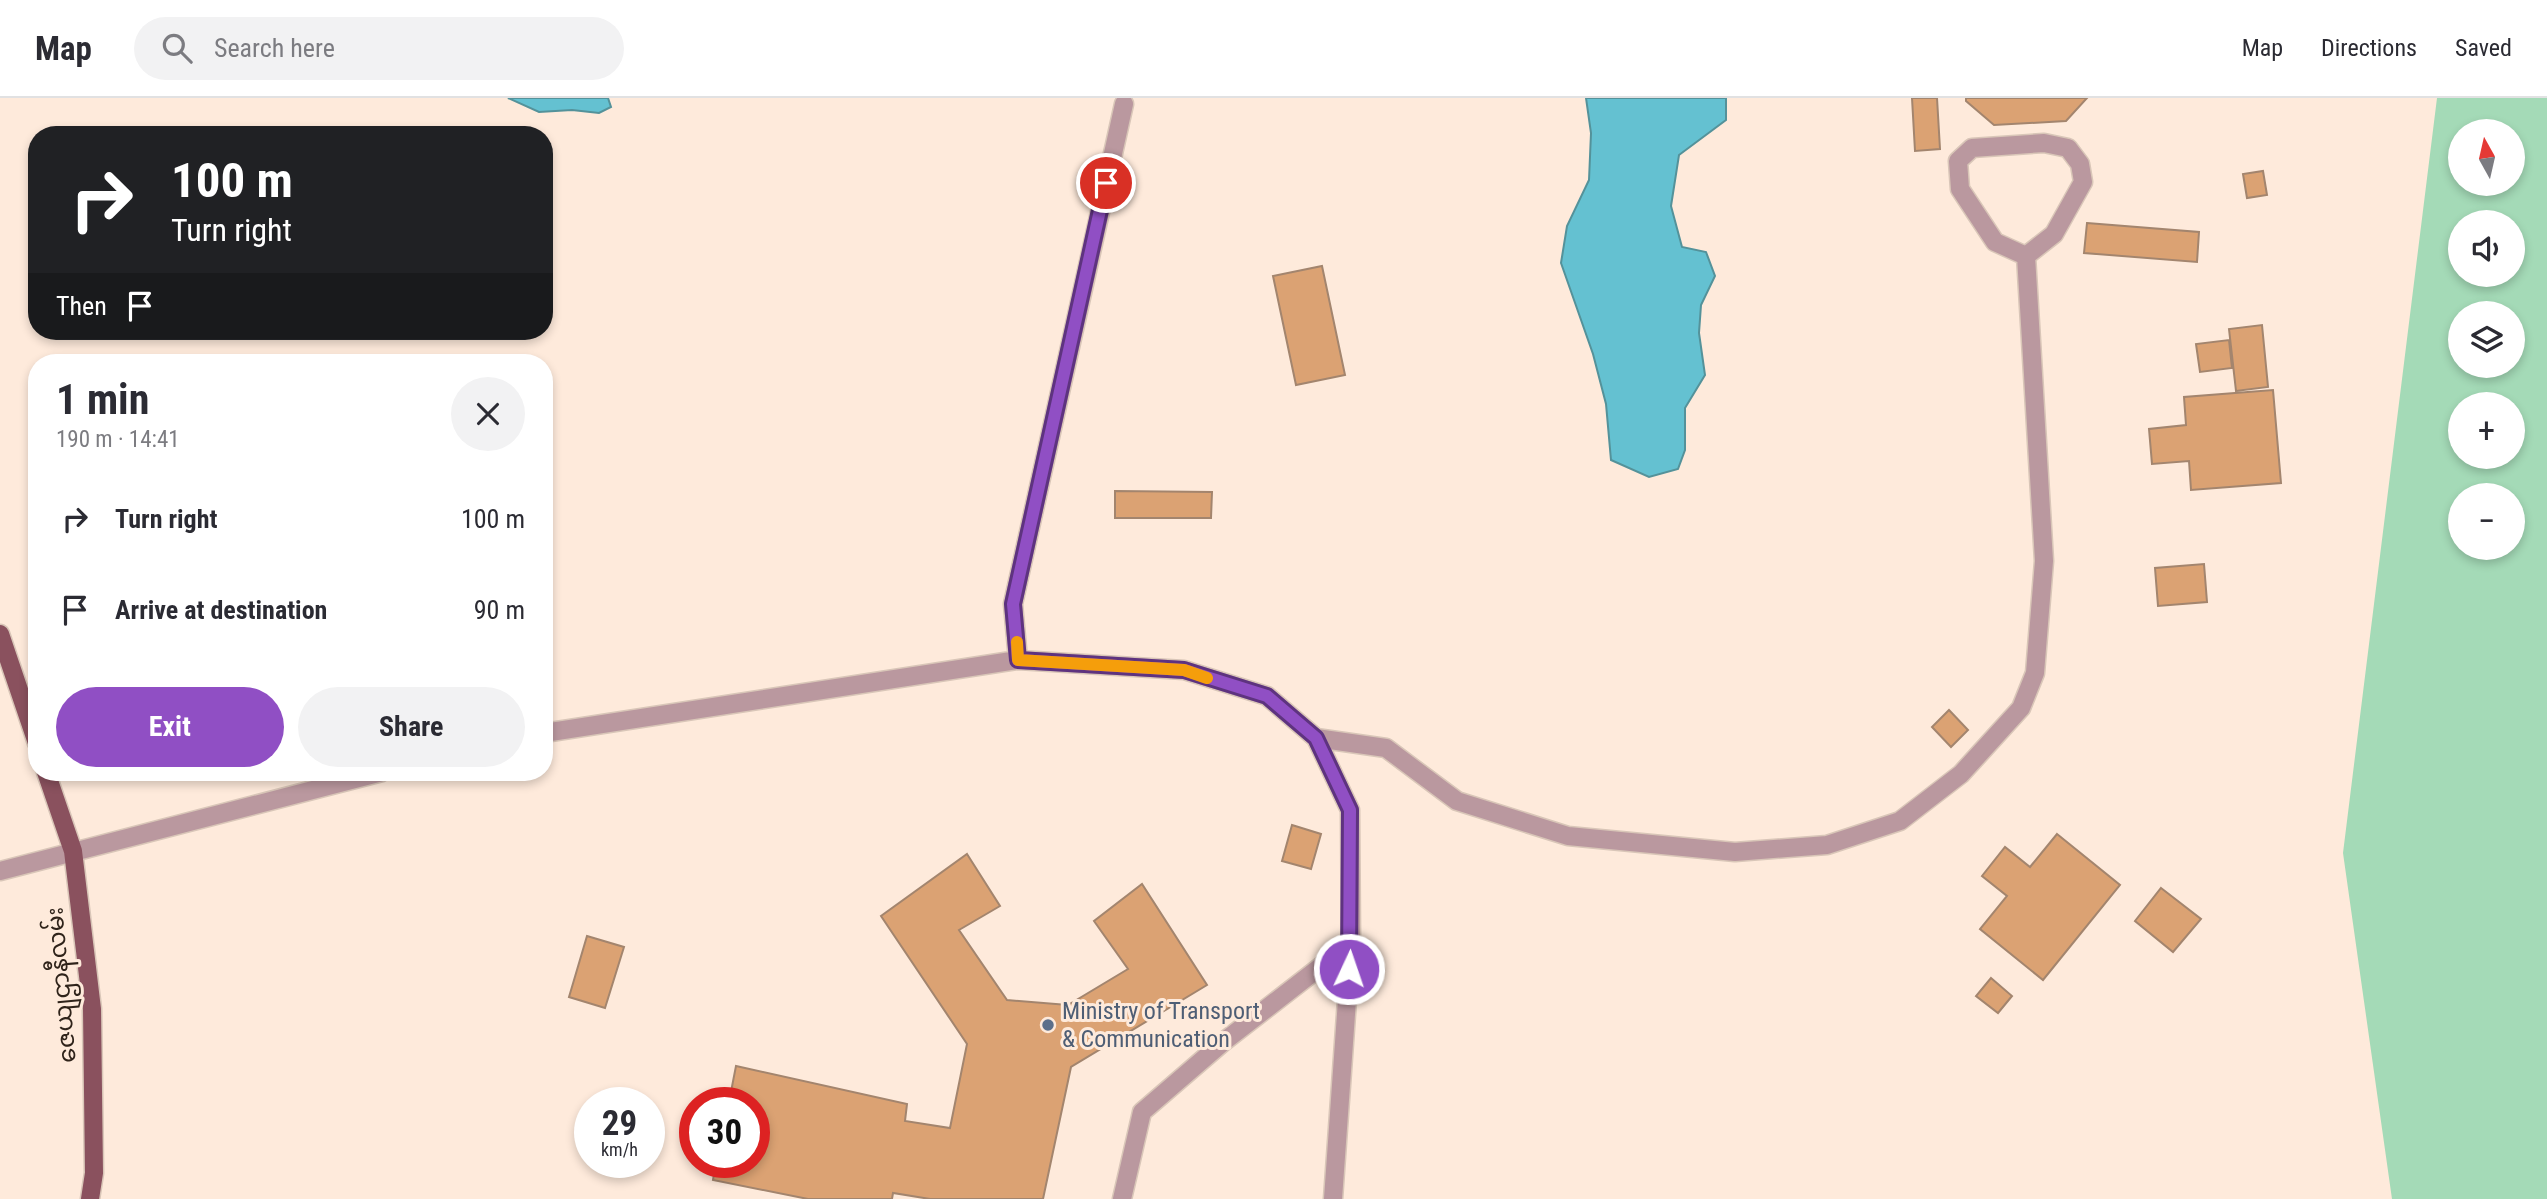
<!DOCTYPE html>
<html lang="en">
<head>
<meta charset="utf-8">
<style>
	:root { --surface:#fff; --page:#f2f2f3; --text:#2b2b33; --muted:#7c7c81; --line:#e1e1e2; --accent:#904fc4 }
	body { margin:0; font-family:"Roboto Condensed","Noto Sans Myanmar",sans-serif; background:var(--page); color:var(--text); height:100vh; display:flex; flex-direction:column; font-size:26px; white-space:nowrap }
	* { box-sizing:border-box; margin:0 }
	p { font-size:23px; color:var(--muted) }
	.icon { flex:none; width:38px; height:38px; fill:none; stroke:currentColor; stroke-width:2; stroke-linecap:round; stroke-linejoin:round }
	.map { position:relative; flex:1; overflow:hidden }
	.sheet { position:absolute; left:28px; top:256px; width:525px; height:427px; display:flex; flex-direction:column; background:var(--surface); border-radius:28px; box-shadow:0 4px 10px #0003 }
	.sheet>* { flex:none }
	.banner { position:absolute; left:28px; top:28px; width:525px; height:214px; border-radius:28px; box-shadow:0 4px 10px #0003; background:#202124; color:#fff; overflow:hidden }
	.needle { width:46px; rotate:352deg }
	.buttons { position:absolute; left:2448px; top:21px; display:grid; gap:14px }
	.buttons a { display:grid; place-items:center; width:77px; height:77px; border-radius:50%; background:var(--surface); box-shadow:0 4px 10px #0003; font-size:35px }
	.speed { position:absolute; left:574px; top:989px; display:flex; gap:14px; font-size:35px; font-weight:700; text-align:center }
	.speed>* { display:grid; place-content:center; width:91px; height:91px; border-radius:50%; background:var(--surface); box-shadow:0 4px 10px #0003; line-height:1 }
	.speed small { font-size:18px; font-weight:400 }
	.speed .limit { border:10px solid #d22; background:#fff; color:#111 }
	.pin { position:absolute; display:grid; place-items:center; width:60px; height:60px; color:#fff; margin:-30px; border:4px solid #fff; border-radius:50%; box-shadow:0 2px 7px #0007 }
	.me { position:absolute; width:77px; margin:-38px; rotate:3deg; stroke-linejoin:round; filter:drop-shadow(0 0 5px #0008) }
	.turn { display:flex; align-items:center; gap:24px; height:147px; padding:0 28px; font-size:32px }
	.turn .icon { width:91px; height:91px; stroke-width:2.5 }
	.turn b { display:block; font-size:49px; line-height:60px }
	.then { display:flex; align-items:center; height:66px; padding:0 28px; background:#0003; gap:14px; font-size:26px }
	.round { display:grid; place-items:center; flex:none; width:74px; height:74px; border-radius:37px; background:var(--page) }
	.overview { display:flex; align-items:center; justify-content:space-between; height:119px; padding:0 28px }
	h1 { font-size:42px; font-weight:700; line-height:52px }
	.action { display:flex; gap:14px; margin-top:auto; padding:14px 28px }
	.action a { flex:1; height:80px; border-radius:42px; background:var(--accent); color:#fff; font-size:28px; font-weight:700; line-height:80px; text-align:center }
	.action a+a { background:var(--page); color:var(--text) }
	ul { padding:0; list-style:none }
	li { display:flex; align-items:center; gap:21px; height:91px; padding:0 28px }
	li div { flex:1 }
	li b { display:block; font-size:26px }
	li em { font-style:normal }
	header { display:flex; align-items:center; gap:42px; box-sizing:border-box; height:98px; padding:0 35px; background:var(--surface); border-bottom:2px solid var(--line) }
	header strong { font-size:33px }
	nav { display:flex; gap:38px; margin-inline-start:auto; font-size:24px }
	.search { width:490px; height:63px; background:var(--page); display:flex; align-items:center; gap:18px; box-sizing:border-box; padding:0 24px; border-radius:38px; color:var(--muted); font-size:26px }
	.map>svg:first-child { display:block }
</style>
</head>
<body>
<header>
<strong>Map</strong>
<div class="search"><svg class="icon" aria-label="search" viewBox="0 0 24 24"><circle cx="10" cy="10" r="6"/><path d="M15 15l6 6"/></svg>Search here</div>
<nav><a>Map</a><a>Directions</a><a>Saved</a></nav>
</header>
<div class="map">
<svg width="2547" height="1101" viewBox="0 0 2547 1101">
	<rect width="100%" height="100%" fill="#feeadb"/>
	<path fill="#a4dab7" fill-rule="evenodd" d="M2437,0H2547V1101H2392L2343,755ZM2460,33H2513V86H2460ZM2513,124V177H2460V124ZM2513,215V268H2460V215ZM2460,306H2513V359H2460ZM2460,397H2513V450H2460Z"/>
	<path fill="#64c1d1" stroke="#54929a" stroke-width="2" d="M508,0H608L611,9L599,15L572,12L539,14Z
		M1586,0H1726V22L1679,57L1671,108L1682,149L1706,154L1715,178L1701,207L1699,235L1705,277L1685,310V352L1678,371L1649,379L1611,362L1606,306L1593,256L1561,165L1567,128L1589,82L1591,35Z"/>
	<path fill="#dba273" stroke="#a3856e" stroke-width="2" d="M1912,0H1937L1940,51L1915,53Z
		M1966,0H2087L2066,23L1994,27L1966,3Z
		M2263,73L2267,97L2247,100L2243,76Z
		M2087,125L2199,134L2197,164L2084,155Z
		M1322,168L1345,277L1296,287L1273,178Z
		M2262,227L2268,289L2236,293L2229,231Z
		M2229,242L2232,270L2200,274L2196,246Z
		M2273,292L2281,385L2191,392L2189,363L2152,366L2149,331L2186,327L2184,299Z
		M1115,393L1212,394L1211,420H1115Z
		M2204,466L2207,504L2158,508L2155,470Z
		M1949,612L1968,632L1951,649L1932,629Z
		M1292,727L1321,736L1311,771L1282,763Z
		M2057,736L2120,787L2043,882L1980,831L2007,798L1982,778L2005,749L2030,769Z
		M967,756L1000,808L959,832L1007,902L1068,907L1128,871L1094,823L1142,786L1207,887L1071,969L1043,1101H930L893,1095L892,1101H808L713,1082L716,1064H754V1004H729L736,968L907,1006L905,1023L950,1030L967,946L881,818Z
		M2161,790L2201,821L2173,854L2135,823Z
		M587,838L624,849L605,910L569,899Z
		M1991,880L2012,898L1998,915L1976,898Z"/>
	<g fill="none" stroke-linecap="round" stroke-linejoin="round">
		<defs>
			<path id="minor" d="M2044,45L2068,50L2080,66L2083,84L2054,136L2026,158L1995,144L1960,91L1958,63L1972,50Z
				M1018,562L1013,506L1124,6
				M544,635L1018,562L1184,572L1267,598L1316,640L1350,712L1351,845L1333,1101
				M1316,640L1386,650L1457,703L1568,738L1735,754L1827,747L1900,723L1961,676L2021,610L2035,575L2044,463L2026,158
				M0,773L382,674
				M1122,1101L1142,1014L1222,945L1351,845"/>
			<path id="major" d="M0,536L37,645
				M46,674L73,753L92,911L94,1075L90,1101"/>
		</defs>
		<use href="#minor" stroke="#d9c6b8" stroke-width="21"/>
		<use href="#major" stroke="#d9c6b8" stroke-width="21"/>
		<use href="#minor" stroke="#ba989f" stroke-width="18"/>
		<use href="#major" stroke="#8a515e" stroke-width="18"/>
	</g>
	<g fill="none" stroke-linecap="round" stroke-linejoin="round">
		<defs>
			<path id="route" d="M1106,85L1013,506L1018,562L1184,572L1267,598L1316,640L1350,712L1349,871"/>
		</defs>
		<use href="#route" stroke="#5e337f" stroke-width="18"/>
		<use href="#route" stroke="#904fc4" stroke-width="12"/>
		<path stroke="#f59e0b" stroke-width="12" d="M1017,544L1018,562L1184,572L1207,580"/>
	</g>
	<circle fill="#5c6f8a" stroke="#feeadb" stroke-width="2.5" cx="1048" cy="927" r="7"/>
	<g text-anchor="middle" stroke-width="6" stroke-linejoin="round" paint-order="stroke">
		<g font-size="24" fill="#2f231a" stroke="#feeadb">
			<text transform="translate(61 887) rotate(-95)" y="8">ဇေယျဌာနီလမ်း</text>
		</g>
		<g font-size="24" fill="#4e5e75" stroke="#feeadb" text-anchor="start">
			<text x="1062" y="921">Ministry of Transport<tspan x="1062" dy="28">&amp; Communication</tspan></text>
		</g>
	</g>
</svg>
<div class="buttons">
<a><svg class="needle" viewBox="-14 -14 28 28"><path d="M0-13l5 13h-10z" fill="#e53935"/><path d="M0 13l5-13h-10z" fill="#7c7c81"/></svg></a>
<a><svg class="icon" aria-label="sound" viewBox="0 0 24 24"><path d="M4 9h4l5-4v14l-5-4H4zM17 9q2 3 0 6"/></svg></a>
<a><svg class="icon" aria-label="layers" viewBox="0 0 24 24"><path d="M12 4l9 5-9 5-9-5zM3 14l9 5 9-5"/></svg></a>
<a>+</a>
<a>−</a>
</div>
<div class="speed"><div>29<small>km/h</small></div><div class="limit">30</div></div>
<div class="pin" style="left:1106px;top:85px;background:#d93025"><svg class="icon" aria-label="arrive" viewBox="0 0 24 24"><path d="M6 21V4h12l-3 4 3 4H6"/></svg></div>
<svg class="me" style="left:1349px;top:871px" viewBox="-20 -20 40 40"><circle r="17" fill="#904fc4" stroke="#fff" stroke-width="3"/><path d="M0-11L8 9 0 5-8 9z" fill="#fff"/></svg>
<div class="banner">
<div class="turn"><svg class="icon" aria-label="right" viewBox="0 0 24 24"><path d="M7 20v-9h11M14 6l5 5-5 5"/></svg><div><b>100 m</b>Turn right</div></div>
<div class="then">Then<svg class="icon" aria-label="arrive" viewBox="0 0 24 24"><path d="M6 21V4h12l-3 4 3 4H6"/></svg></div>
</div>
<section class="sheet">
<div class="overview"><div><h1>1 min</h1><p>190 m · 14:41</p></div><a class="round"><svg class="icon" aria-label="close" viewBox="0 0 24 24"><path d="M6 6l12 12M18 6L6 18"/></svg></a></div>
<ul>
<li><svg class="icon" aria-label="right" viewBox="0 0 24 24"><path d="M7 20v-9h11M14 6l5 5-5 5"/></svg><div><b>Turn right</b></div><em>100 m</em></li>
<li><svg class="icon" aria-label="arrive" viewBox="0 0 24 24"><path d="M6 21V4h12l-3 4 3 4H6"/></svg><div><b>Arrive at destination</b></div><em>90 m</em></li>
</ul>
<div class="action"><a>Exit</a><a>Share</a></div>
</section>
</div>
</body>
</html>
